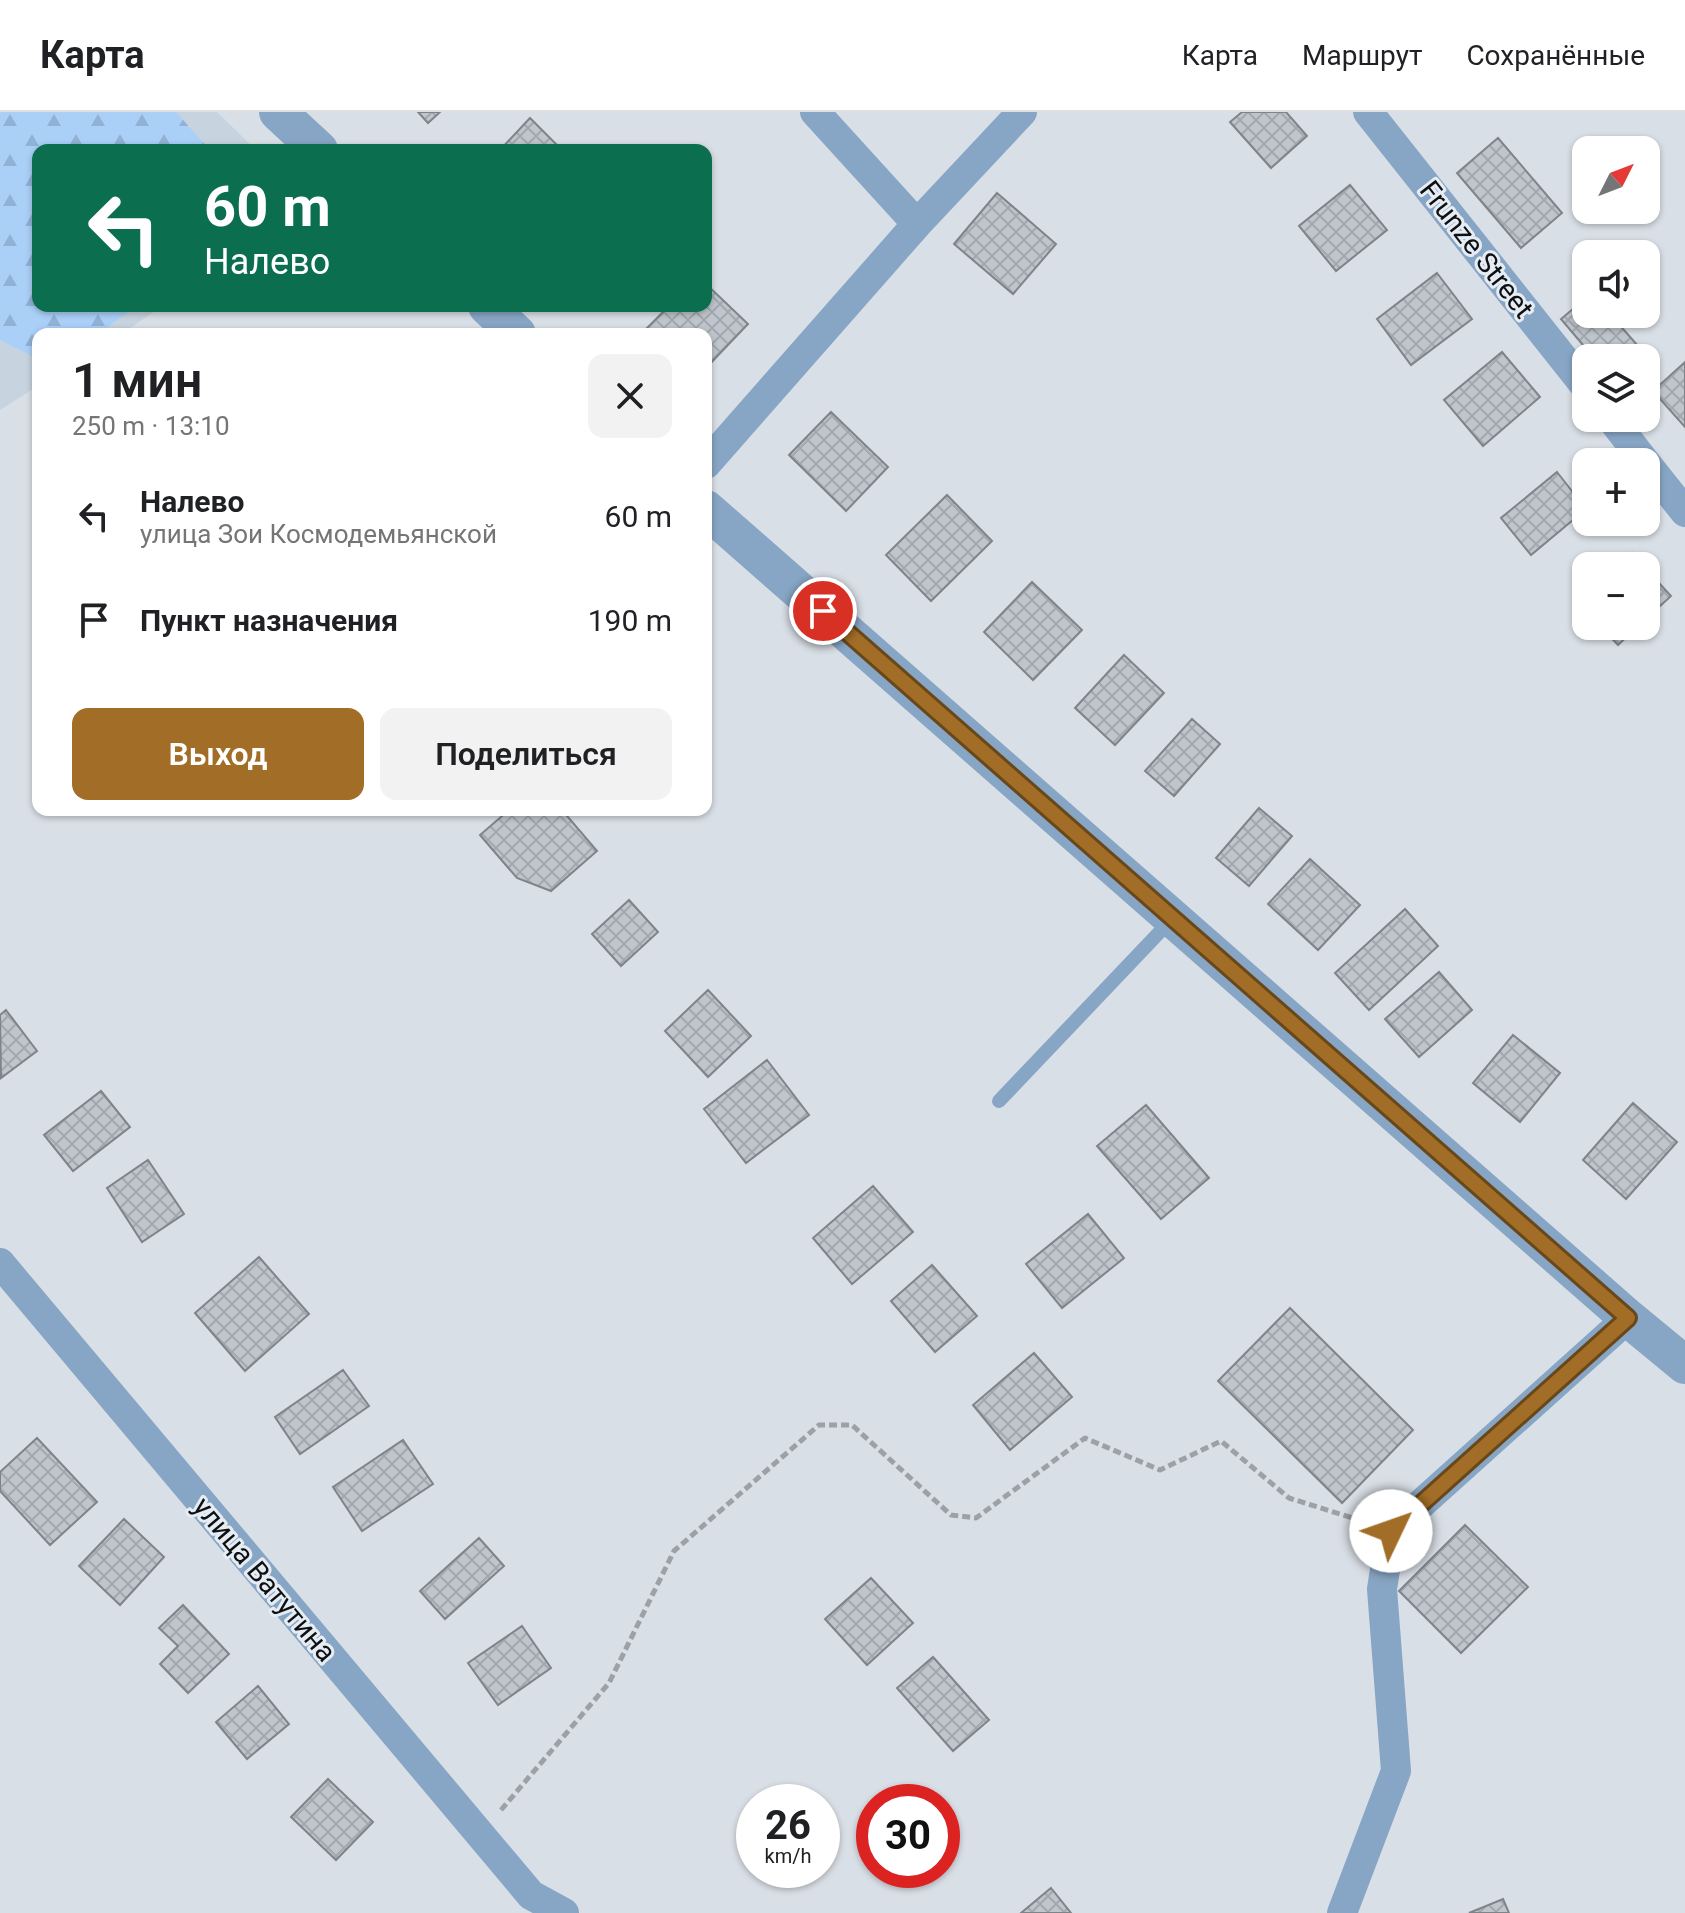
<!DOCTYPE html>
<html lang="ru">
<head>
<meta charset="utf-8">
<style>
	:root { --surface:#fff; --page:#f2f2f2; --text:#202124; --muted:#757577; --line:#e0e0e0; --accent:#a26d26 }
	body { margin:0; font-family:Roboto,sans-serif; background:var(--page); color:var(--text); height:100vh; display:flex; flex-direction:column; font-size:30px; white-space:nowrap }
	* { box-sizing:border-box; margin:0 }
	p { font-size:26px; color:var(--muted) }
	.icon { flex:none; width:44px; height:44px; fill:none; stroke:currentColor; stroke-width:2; stroke-linecap:round; stroke-linejoin:round }
	.map { position:relative; flex:1; overflow:hidden }
	.drawer { position:absolute; left:32px; top:216px; width:680px; height:488px; display:flex; flex-direction:column; background:var(--surface); border-radius:16px; box-shadow:0 2px 6px #0004 }
	.drawer>* { flex:none }
	.guide { position:absolute; left:32px; top:32px; width:680px; height:168px; border-radius:16px; box-shadow:0 2px 6px #0004; background:#0b6e4f; color:#fff; overflow:hidden }
	.needle { width:52px; rotate:48deg }
	.tools { position:absolute; left:1572px; top:24px; display:grid; gap:16px }
	.tools a { display:grid; place-items:center; width:88px; height:88px; border-radius:16px; background:var(--surface); box-shadow:0 2px 6px #0004; font-size:40px }
	.speed { position:absolute; left:736px; top:1672px; display:flex; gap:16px; font-size:40px; font-weight:700; text-align:center }
	.speed>* { display:grid; place-content:center; width:104px; height:104px; border-radius:50%; background:var(--surface); box-shadow:0 2px 6px #0004; line-height:1 }
	.speed small { font-size:20px; font-weight:400 }
	.speed .limit { border:12px solid #d22; background:#fff; color:#111 }
	.pin { position:absolute; display:grid; place-items:center; width:68px; height:68px; color:#fff; margin:-34px; border:4px solid #fff; border-radius:50%; box-shadow:0 2px 8px #0007 }
	.me { position:absolute; width:88px; margin:-44px; rotate:48deg; stroke-linejoin:round; filter:drop-shadow(0 0 6px #0008) }
	.turn { display:flex; align-items:center; gap:28px; height:168px; padding:0 40px; font-size:36px }
	.turn .icon { width:104px; height:104px; stroke-width:2.5 }
	.turn b { display:block; font-size:56px; line-height:68px }
	.round { display:grid; place-items:center; flex:none; width:84px; height:84px; border-radius:16px; background:var(--page) }
	.summary { display:flex; align-items:center; justify-content:space-between; height:136px; padding:0 40px }
	h1 { font-size:48px; font-weight:600; line-height:60px }
	.action { display:flex; gap:16px; margin-top:auto; padding:16px 40px }
	.action a { flex:1; height:92px; border-radius:16px; background:var(--accent); color:#fff; font-size:32px; font-weight:600; line-height:92px; text-align:center }
	.action a+a { background:var(--page); color:var(--text) }
	ul { padding:0; list-style:none }
	li { display:flex; align-items:center; gap:24px; height:104px; padding:0 40px }
	li div { flex:1 }
	li b { display:block; font-size:30px }
	li em { font-style:normal }
	header { display:flex; align-items:center; gap:48px; box-sizing:border-box; height:112px; padding:0 40px; background:var(--surface); border-bottom:2px solid var(--line) }
	header strong { font-size:38px }
	nav { display:flex; gap:44px; margin-inline-start:auto; font-size:28px }
	.map>svg:first-child { display:block }
</style>
</head>
<body>
<header>
<strong>Карта</strong>
<nav><a>Карта</a><a>Маршрут</a><a>Сохранённые</a></nav>
</header>
<div class="map">
<svg width="1685" height="1801" viewBox="0 0 1685 1801">
	<defs>
		<pattern id="forest-firs" width="22" height="20" patternUnits="userSpaceOnUse" patternTransform="scale(2)"><rect width="22" height="20" fill="#aad0f8"/><path d="M5 1l3.5 6h-7zM16 11l3.5 6h-7z" fill="#91b2d4"/></pattern>
		<pattern id="building-cross-hatch" width="8" height="8" patternUnits="userSpaceOnUse" patternTransform="scale(2)"><rect width="8" height="8" fill="#bfc5cc"/><path d="M0 0l8 8M0 8l8-8" fill="none" stroke="#a3a8ae"/></pattern>
	</defs>
	<rect width="100%" height="100%" fill="#d9dfe6"/>
	<path fill="#c8d3e0" d="M0,0H217L256,38H38V194H163L121,222H38V274L0,298Z"/>
	<path fill="url(#forest-firs)" d="M0,0H176L210,38H38V194H137L98,222H38V247L0,228Z"/>
	<path fill="url(#building-cross-hatch)" stroke="#7f848a" stroke-width="2" d="M418,0H440L428,11Z
		M1242,0H1286L1307,24L1271,56L1230,10Z
		M530,6L562,38H500Z
		M1498,26L1562,101L1521,136L1457,61Z
		M1350,73L1387,118L1336,159L1299,114Z
		M997,81L1056,132L1013,182L954,132Z
		M1437,161L1472,207L1411,253L1377,207Z
		M706,172L748,212L706,256V222H653L647,216L669,194H706Z
		M1586,186V202H1610L1638,234L1624,246H1594L1561,207Z
		M1502,240L1540,285L1483,334L1444,288Z
		M1685,250V315L1653,279Z
		M831,300L888,355L846,399L789,343Z
		M1557,360L1586,397L1531,443L1501,406Z
		M947,383L992,429L931,489L886,443Z
		M1632,441L1644,454H1618Z
		M1646,457L1671,484L1646,507Z
		M1032,470L1082,518L1033,568L984,520Z
		M1600,514H1638L1618,533Z
		M1124,543L1164,581L1115,633L1075,596Z
		M1192,607L1220,632L1174,684L1145,659Z
		M1259,696L1292,724L1249,774L1216,746Z
		M509,698H562L597,739L551,779L517,766L480,723Z
		M1310,747L1360,793L1318,838L1268,792Z
		M629,788L658,820L621,854L592,822Z
		M1405,797L1438,834L1369,898L1335,861Z
		M1439,860L1472,898L1419,945L1385,907Z
		M708,878L751,924L708,965L665,919Z
		M6,898L37,939L1,966L0,903Z
		M1513,923L1560,961L1520,1010L1473,971Z
		M767,948L809,1003L746,1051L704,997Z
		M101,979L130,1015L73,1059L44,1023Z
		M1633,991L1677,1030L1626,1087L1583,1048Z
		M1146,993L1209,1066L1161,1107L1097,1034Z
		M148,1048L184,1102L142,1130L107,1076Z
		M873,1074L913,1120L852,1172L813,1126Z
		M1088,1102L1124,1146L1062,1196L1026,1152Z
		M259,1145L309,1202L245,1259L195,1201Z
		M932,1153L977,1204L935,1240L891,1189Z
		M1290,1196L1413,1318L1342,1391L1218,1269Z
		M1034,1241L1072,1285L1010,1338L973,1293Z
		M343,1258L369,1294L300,1342L275,1305Z
		M37,1326L97,1390L50,1433L0,1379V1360Z
		M403,1328L433,1372L362,1419L333,1375Z
		M124,1407L164,1445L120,1493L79,1454Z
		M1465,1413L1528,1475L1461,1541L1399,1479Z
		M479,1426L504,1454L445,1507L420,1479Z
		M871,1466L913,1511L867,1553L825,1507Z
		M183,1493L229,1542L188,1581L160,1552L178,1534L159,1516Z
		M522,1514L551,1556L498,1593L468,1551Z
		M933,1545L989,1608L953,1639L897,1576Z
		M258,1574L289,1612L247,1647L216,1610Z
		M328,1667L373,1710L336,1748L291,1705Z
		M1051,1776L1071,1801H1021Z
		M1503,1787L1509,1801H1469Z"/>
	<g fill="none" stroke-linecap="round" stroke-linejoin="round">
		<path stroke="#9ca1a6" stroke-width="5" stroke-dasharray="8 4" stroke-linecap="butt" d="M501,1698L609,1571L674,1439L819,1313H852L951,1403L976,1406L1085,1326L1160,1358L1221,1329L1289,1386L1359,1408"/>
		<path stroke="#87a5c4" stroke-width="14" d="M999,989L1173,806"/>
		<path stroke="#87a5c4" stroke-width="30" d="M815,0L917,112
			M1368,0L1586,275
			M1611,306L1645,350
			M1646,351L1685,400
			M706,352L917,112L1022,0
			M0,1151L531,1783L564,1801
			M1342,1801L1396,1659L1382,1477L1391,1419L1628,1206"/>
		<path stroke="#87a5c4" stroke-width="38" d="M278,0L319,38
			M487,194L517,222
			M706,397L1628,1206L1685,1253"/>
	</g>
	<g fill="none" stroke-linecap="round" stroke-linejoin="round">
		<defs>
			<path id="route" d="M823,499L1628,1206L1391,1419"/>
		</defs>
		<use href="#route" stroke="#694719" stroke-width="20"/>
		<use href="#route" stroke="#a26d26" stroke-width="14"/>
	</g>
	<g text-anchor="middle" stroke-width="6" stroke-linejoin="round" paint-order="stroke">
		<g font-size="28" fill="#0e1012" stroke="#e6ecf3">
			<text transform="translate(1477 137) rotate(52)" y="10">Frunze Street</text>
			<text transform="translate(265 1467) rotate(50)" y="10">улица Ватутина</text>
		</g>
	</g>
</svg>
<div class="tools">
<a><svg class="needle" viewBox="-14 -14 28 28"><path d="M0-13l5 13h-10z" fill="#e53935"/><path d="M0 13l5-13h-10z" fill="#757577"/></svg></a>
<a><svg class="icon" aria-label="sound" viewBox="0 0 24 24"><path d="M4 9h4l5-4v14l-5-4H4zM17 9q2 3 0 6"/></svg></a>
<a><svg class="icon" aria-label="layers" viewBox="0 0 24 24"><path d="M12 4l9 5-9 5-9-5zM3 14l9 5 9-5"/></svg></a>
<a>+</a>
<a>−</a>
</div>
<div class="speed"><div>26<small>km/h</small></div><div class="limit">30</div></div>
<div class="pin" style="left:823px;top:499px;background:#d93025"><svg class="icon" aria-label="arrive" viewBox="0 0 24 24"><path d="M6 21V4h12l-3 4 3 4H6"/></svg></div>
<svg class="me" style="left:1391px;top:1419px" viewBox="-20 -20 40 40"><circle r="19" fill="#fff"/><path d="M0-13L10 11 0 6-10 11z" fill="#a26d26"/></svg>
<div class="guide">
<div class="turn"><svg class="icon" aria-label="left" viewBox="0 0 24 24"><path d="M17 20v-9H6M10 6l-5 5 5 5"/></svg><div><b>60 m</b>Налево</div></div>
</div>
<section class="drawer">
<div class="summary"><div><h1>1 мин</h1><p>250 m · 13:10</p></div><a class="round"><svg class="icon" aria-label="close" viewBox="0 0 24 24"><path d="M6 6l12 12M18 6L6 18"/></svg></a></div>
<ul>
<li><svg class="icon" aria-label="left" viewBox="0 0 24 24"><path d="M17 20v-9H6M10 6l-5 5 5 5"/></svg><div><b>Налево</b><p>улица Зои Космодемьянской</p></div><em>60 m</em></li>
<li><svg class="icon" aria-label="arrive" viewBox="0 0 24 24"><path d="M6 21V4h12l-3 4 3 4H6"/></svg><div><b>Пункт назначения</b></div><em>190 m</em></li>
</ul>
<div class="action"><a>Выход</a><a>Поделиться</a></div>
</section>
</div>
</body>
</html>
